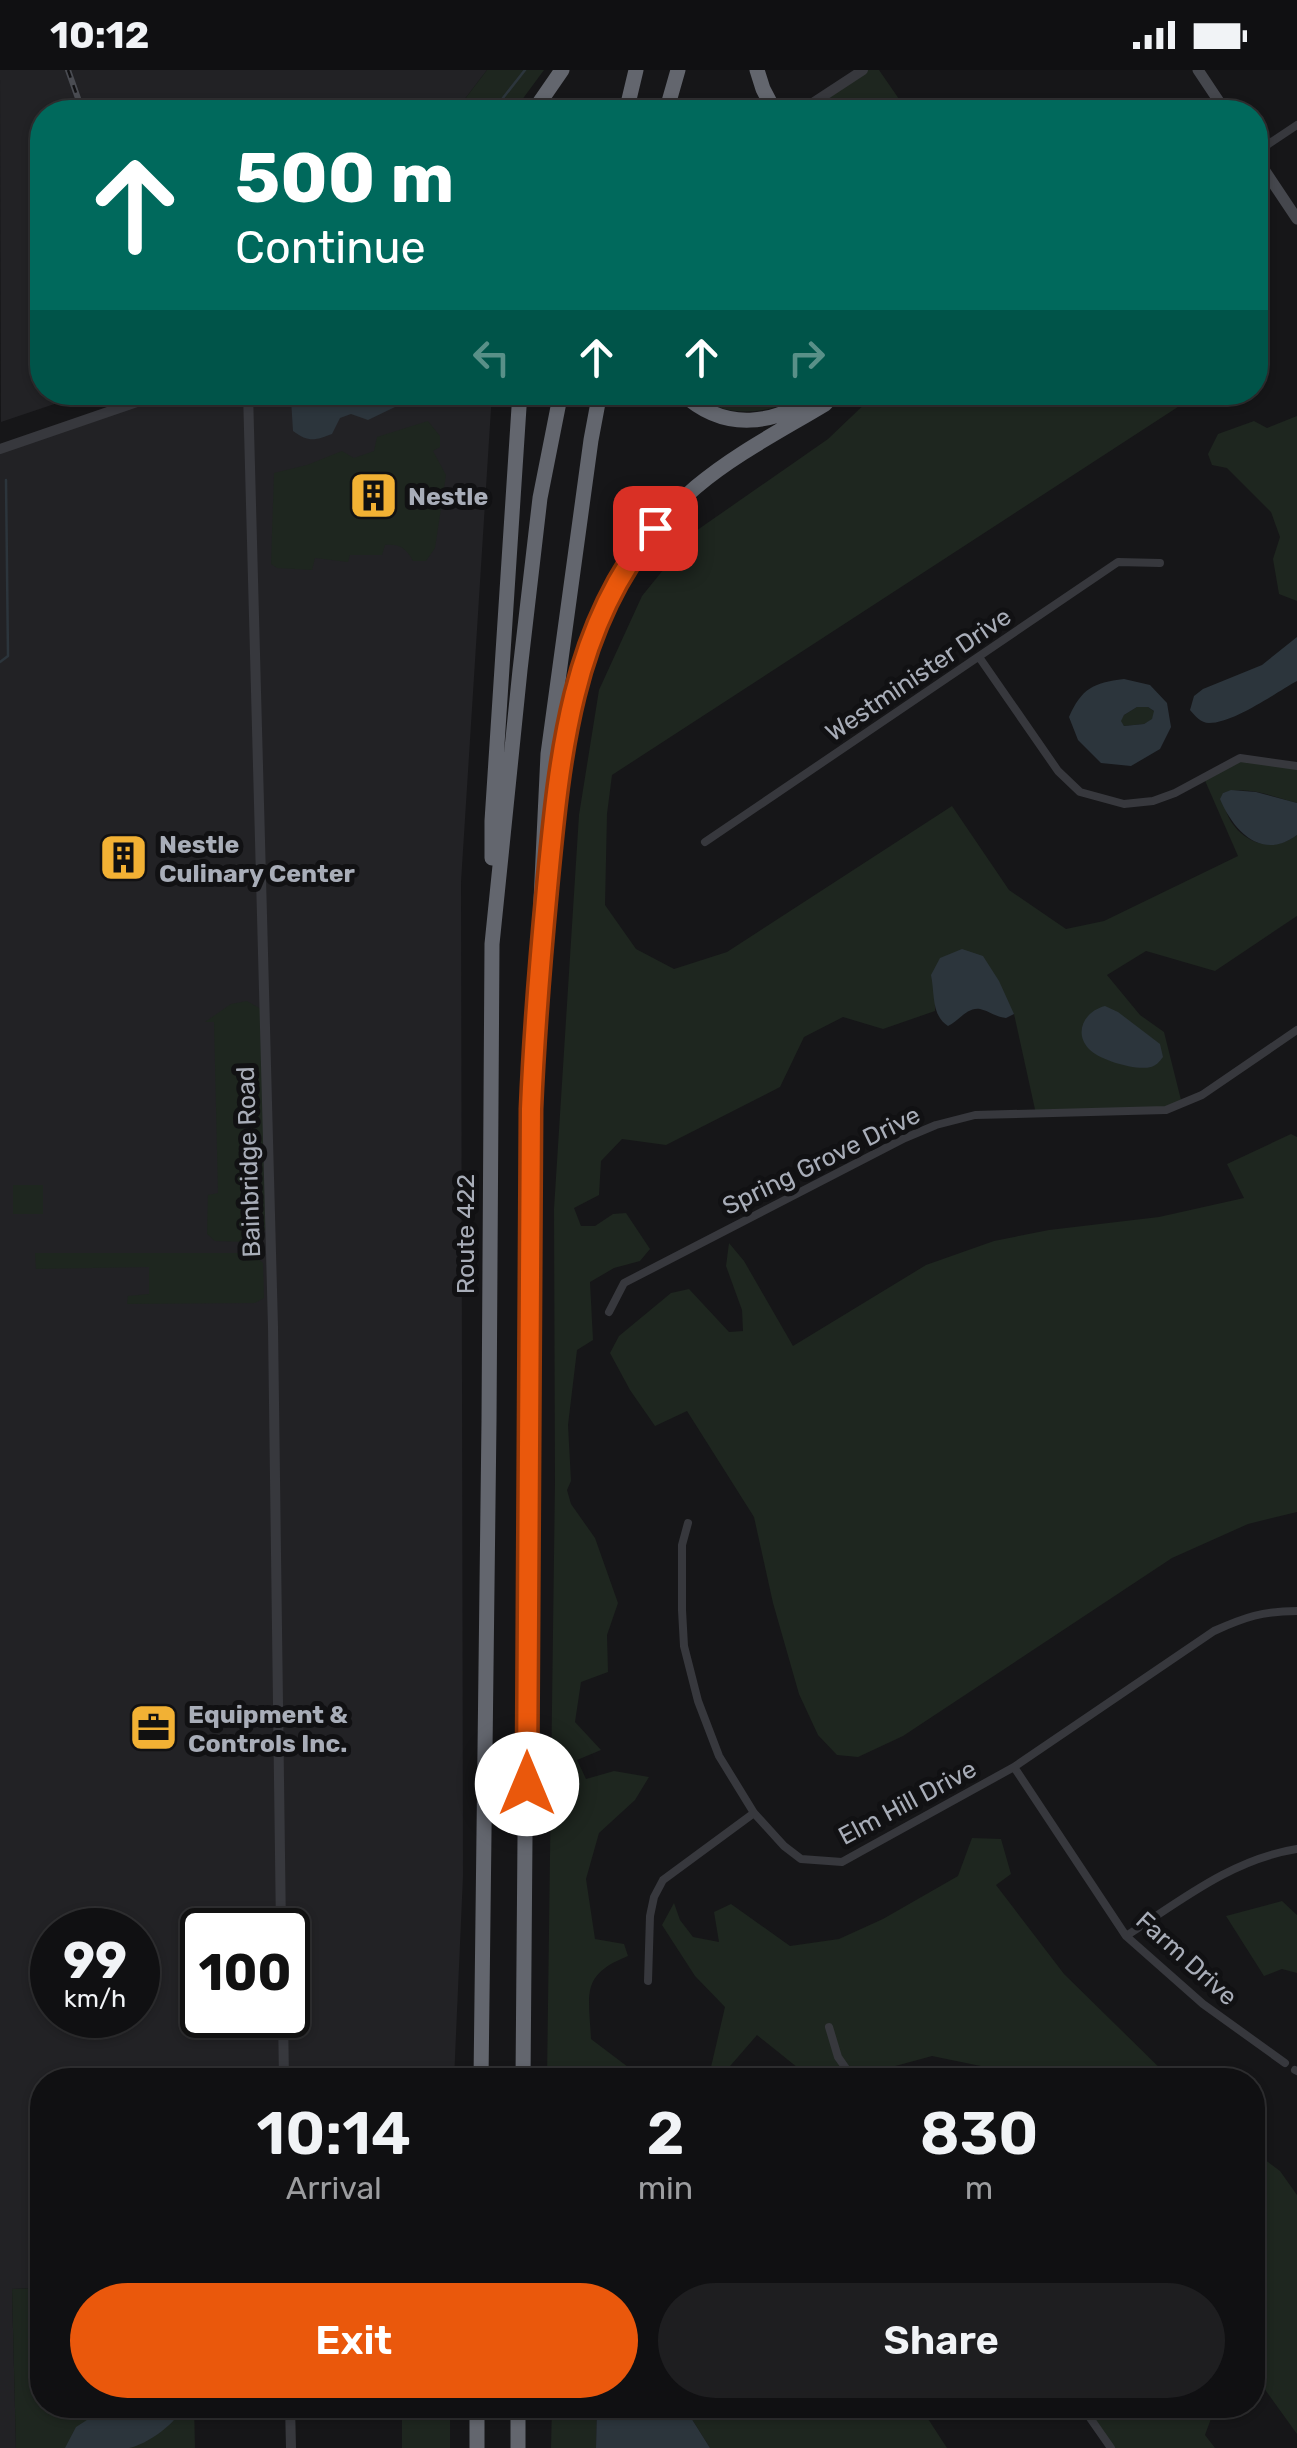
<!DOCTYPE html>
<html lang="en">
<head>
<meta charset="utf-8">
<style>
	:root { --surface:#101012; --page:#1e1e20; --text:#f1f3f6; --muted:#9c9d9f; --line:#303032; --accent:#ea580c }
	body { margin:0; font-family:Rubik,sans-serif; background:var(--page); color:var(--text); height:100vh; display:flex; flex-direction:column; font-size:38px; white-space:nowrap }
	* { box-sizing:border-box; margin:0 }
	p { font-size:32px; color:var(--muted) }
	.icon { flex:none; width:55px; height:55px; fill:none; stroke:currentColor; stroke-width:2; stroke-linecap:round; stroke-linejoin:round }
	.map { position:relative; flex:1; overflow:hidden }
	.panel { position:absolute; left:30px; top:1998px; width:1235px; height:350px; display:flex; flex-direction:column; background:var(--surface); border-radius:40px; box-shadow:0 2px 8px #0004,0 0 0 2px var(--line) }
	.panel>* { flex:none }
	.banner { position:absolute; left:30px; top:30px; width:1238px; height:305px; border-radius:40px; box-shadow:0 2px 8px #0004,0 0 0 2px var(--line); background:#00695c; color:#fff; overflow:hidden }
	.speed { position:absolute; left:30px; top:1838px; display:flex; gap:20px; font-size:50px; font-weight:700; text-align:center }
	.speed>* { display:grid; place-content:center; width:130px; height:130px; border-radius:50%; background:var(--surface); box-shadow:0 2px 8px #0004,0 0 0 2px var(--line); line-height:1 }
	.speed small { font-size:25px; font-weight:400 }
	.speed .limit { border:5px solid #111; border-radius:15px; background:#fff; color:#111 }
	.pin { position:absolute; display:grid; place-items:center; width:85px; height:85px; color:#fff; margin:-42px; border-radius:20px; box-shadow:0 5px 15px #0006 }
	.me { position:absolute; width:110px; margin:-55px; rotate:0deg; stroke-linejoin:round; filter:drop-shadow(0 0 8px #0008) }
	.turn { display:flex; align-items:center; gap:35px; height:210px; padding:0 40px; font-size:45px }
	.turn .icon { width:130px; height:130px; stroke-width:2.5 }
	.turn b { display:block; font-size:70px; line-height:85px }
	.lanes { display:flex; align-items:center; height:95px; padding:0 40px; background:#0003; justify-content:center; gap:50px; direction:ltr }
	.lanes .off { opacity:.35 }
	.eta { display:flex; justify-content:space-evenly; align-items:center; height:170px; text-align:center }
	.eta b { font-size:60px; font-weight:600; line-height:70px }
	.primary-button { display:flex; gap:20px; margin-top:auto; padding:20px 40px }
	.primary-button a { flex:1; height:115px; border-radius:60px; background:var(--accent); color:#fff; font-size:40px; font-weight:600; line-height:115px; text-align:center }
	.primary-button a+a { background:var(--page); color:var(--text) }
	.status { display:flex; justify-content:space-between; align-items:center; height:70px; padding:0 50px; background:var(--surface); direction:ltr }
	.status svg { height:28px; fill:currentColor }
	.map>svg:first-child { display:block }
</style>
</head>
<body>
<div class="status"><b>10:12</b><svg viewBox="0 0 49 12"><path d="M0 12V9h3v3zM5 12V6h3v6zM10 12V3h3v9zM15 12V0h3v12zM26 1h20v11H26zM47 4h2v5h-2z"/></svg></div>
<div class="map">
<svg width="1297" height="2378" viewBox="0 0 1297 2378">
	<rect width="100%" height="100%" fill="#161618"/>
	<path fill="#222225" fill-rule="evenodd" d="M0,0H487L455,42H42V322L87,323L1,352Z
		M166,323H492L461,812L463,1806L454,2010H42V2218L12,2219L16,2378H0V379ZM52,1860H138V1945H52ZM202,1860H288V1945H202Z"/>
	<path fill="#1e261f" d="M487,0H544L513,42H455Z
		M863,0H879L908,42H799Z
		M692,323H811C771,343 731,352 692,323Z
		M874,323H1177L1184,333L612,705L607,744L605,835L636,879L674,899L727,882L952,736L1009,820L1066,859L1104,851L1238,786L1203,706L1240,688L1297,696V733C1274,727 1246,715 1223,723C1223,762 1264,790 1297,765V846L1215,901L1146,881L1107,905L1140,945L1164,962L1182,1034L1166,1040L1036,1044L1014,944L935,922V941L883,959L843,947L804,967L780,1017L666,1075L622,1069L601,1091L599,1125L574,1138L581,1156H595L613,1144L626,1143L650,1179L640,1191L614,1198L590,1212L593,1270L577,1280L568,1355L571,1411L567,1420L571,1434L595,1468L618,1533L607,1565L608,1602L581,1612L575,1652L601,1680L577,1690L586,1709L614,1701L649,1707L635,1730L599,1763L586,1809L595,1869L624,1874L628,1886C580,1905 589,1924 591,1969L628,1997L666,2006L669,2010H547L555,1411L554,1139L579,745L599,620L642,526L693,463L828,369L872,327Z
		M1297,346V531L1279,524L1273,489L1280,467L1271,442L1227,398L1212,395L1208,384L1218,364L1254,351L1267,358Z
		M428,351L440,366V377L433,381L446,405L435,478L426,491H413C406,478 400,474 385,475L382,485H350L348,492L315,488L312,500L277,498L271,494L274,403L307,395L342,381L354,388L374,381L377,367Z
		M1137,637H1148L1155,642L1152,650L1144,654L1124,656L1120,651L1124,645Z
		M247,931L264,941L270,1156L250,1172L215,1171L207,1164L208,1125L218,1123L214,952H205L231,934Z
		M1291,1064L1297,1067V1442L1248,1454L1172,1488L903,1666L858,1687L837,1685L818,1665L799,1624L773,1533L754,1447L687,1341L655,1356L630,1320L610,1283L619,1266L671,1223L689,1219L729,1262L743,1261L742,1240L726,1196L729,1173L744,1191L793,1276L926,1195L994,1171L1049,1160L1159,1147L1244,1128L1227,1094Z
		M13,1115H43V1144H13Z
		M35,1183H252L263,1193L264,1228L255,1233L127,1234L128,1226L149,1224V1197L36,1199Z
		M972,1768L1001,1769L1011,1804L996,1815L1064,1904L1172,2010H1010L1000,2000L932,1986L844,2010H813L757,1965L718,2010H708L725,1937L695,1906L662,1855L674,1833L680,1850L693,1867L719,1872L714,1842L731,1834L790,1876L839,1869L883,1849L958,1806Z
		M1282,1831L1297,1845V1903L1282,1899L1264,1906L1226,1846Z
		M1253,2081L1280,2101L1297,2125V2364L1253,2303Z
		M42,2218V2335H194L195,2378H16L12,2219Z
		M402,2335H450V2378H402Z
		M552,2335H597L596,2378H551Z
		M683,2335H919L947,2378H710Z
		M1081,2335H1216L1205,2365L1215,2378H1111Z"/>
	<path fill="#2c353c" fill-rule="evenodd" d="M297,323V322L424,323L368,350L351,344L340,348L332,364C316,370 309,373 293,361L291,329Z
		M1297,567V611C1275,623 1234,653 1209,653C1201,653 1195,646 1190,640L1194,626L1203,619L1262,595Z
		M1124,609L1150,615L1167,633L1171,657L1160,679L1131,696L1101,693L1078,670L1069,647C1082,618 1093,613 1124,609ZM1137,637H1148L1154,641L1152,649L1144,654L1124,656L1121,651L1124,645Z
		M1231,720L1256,722L1297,733V765C1262,791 1234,762 1220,729L1223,723Z
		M962,879L983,886L999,911L1014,944L1006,948C996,947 989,941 980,939C967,937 959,951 948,956C931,945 935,924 931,905L940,888Z
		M1105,936L1118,942L1160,974L1163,987C1159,992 1157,995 1151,997C1136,1001 1099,990 1089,979C1073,962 1085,941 1105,936Z
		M172,2335H182C180,2352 146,2375 129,2378C109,2378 86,2378 65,2378L76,2357L90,2348L128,2349L159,2342Z
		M597,2335H683L710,2378H596Z"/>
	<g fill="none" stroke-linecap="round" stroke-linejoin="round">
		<path stroke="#2c353c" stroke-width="2.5" d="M492,42L525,0
			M0,592L8,586L6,410"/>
		<path stroke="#37383d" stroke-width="8" d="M1255,83L1297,55
			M979,587L1058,701L1080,722L1124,734L1153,731L1175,723L1240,688L1297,696
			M705,772L1118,492L1160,493
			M609,1242L624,1213L905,1068L936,1055L975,1045L1166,1040L1202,1025L1297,960
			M688,1453L682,1475V1540L684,1576L698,1631L719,1686L754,1743L784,1776L801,1789L842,1792L860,1782L1014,1697L1214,1561C1245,1547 1263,1541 1297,1541
			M1014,1697L1126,1866L1203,1934L1285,1993
			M1126,1866C1180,1831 1232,1789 1297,1779
			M648,1911L650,1846L654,1827L663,1810L754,1743
			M829,1957L838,1987L854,2010
			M1295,2000L1297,2001
			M1081,2335L1111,2378"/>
		<path stroke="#37383d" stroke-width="10" d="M799,42L863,0
			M248,322L273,1257L281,1860
			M0,379L166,322
			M283,1945L284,2010
			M290,2335L291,2378"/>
		<path stroke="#45474d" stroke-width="11" d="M1198,0L1226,42
			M1255,86L1297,149"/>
		<path stroke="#63666e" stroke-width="15" d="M757,0L763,19L775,42
			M533,42L562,0
			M626,42L636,0
			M666,42L678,0
			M681,322C724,363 776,356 820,322
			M555,731C558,705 564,680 569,655C588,558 619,483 696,417C735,384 782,360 825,334L836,322
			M492,788V751L520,322
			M481,2010L489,1351L492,874L520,600L540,428L561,322
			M523,2010L531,1039L548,684L591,370L600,322
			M477,2378V2335
			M518,2378V2335"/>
		<defs>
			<path id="rail" d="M68,0L80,34"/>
		</defs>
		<use href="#rail" stroke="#4a4c52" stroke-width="6"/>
		<use href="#rail" stroke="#111113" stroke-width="2.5" stroke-dasharray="8" stroke-linecap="butt"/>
	</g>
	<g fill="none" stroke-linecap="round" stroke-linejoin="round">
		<defs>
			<path id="route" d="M527,1714L531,1039C534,965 540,892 547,818C559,692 570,559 655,458"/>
		</defs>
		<use href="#route" stroke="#983908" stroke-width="25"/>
		<use href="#route" stroke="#ea580c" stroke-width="18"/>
	</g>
	<defs>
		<symbol id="building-square" viewBox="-11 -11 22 22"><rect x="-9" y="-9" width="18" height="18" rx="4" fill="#f2b134" stroke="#111113"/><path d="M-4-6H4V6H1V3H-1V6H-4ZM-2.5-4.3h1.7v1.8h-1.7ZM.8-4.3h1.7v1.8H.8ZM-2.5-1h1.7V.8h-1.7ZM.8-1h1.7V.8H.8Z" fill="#111"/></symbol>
		<symbol id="office-square" viewBox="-11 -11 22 22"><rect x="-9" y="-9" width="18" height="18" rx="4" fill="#f2b134" stroke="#111113"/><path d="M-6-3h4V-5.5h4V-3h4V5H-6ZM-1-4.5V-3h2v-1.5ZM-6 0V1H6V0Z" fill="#111"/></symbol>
	</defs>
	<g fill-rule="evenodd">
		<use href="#building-square" x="346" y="398" width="55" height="55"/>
		<use href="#building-square" x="96" y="760" width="55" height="55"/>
		<use href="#office-square" x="126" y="1630" width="55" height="55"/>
	</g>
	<g text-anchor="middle" stroke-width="10" stroke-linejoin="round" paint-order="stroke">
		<g font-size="25" font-weight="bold" fill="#a8adb8" stroke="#111113" text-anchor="start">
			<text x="408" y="435">Nestle</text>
			<text x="159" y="783">Nestle<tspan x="159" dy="29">Culinary Center</tspan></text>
			<text x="188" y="1653">Equipment &amp;<tspan x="188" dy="29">Controls Inc.</tspan></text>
		</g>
		<g font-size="25" fill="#a8adb8" stroke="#111113">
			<text transform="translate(918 604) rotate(-34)" y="9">Westminister Drive</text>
			<text transform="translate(821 1090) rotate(-26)" y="9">Spring Grove Drive</text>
			<text transform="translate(248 1092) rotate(-92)" y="9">Bainbridge Road</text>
			<text transform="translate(465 1164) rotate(-90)" y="9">Route 422</text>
			<text transform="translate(907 1732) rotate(-28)" y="9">Elm Hill Drive</text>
			<text transform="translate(1187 1888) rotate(42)" y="9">Farm Drive</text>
		</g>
	</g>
</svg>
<div class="speed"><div>99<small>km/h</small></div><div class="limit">100</div></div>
<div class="pin" style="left:655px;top:458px;background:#d93025"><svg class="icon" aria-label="arrive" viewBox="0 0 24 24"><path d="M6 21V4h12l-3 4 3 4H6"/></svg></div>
<svg class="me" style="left:527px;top:1714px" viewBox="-20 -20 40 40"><circle r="19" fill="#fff"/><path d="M0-13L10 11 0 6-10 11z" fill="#ea580c"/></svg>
<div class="banner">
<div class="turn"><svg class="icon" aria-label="ahead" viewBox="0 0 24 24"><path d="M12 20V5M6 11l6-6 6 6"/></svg><div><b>500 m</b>Continue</div></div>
<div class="lanes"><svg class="icon off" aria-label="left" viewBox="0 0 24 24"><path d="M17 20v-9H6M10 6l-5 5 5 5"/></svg><svg class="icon" aria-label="ahead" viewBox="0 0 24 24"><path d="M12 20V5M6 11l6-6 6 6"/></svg><svg class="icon" aria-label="ahead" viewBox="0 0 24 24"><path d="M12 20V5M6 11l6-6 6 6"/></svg><svg class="icon off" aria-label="right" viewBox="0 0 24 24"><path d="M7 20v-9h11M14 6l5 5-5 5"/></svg></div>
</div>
<section class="panel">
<div class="eta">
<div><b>10:14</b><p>Arrival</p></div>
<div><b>2</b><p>min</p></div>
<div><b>830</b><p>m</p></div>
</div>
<div class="primary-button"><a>Exit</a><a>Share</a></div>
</section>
</div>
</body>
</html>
